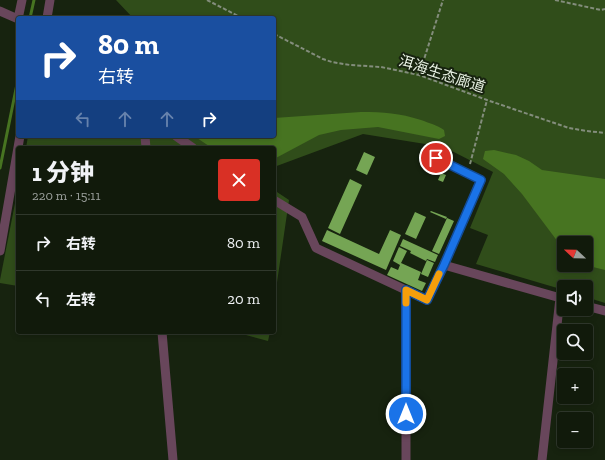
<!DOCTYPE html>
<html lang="zh">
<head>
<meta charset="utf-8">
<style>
	:root { --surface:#111a0b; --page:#1e2719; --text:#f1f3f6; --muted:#9ca19d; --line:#30382c }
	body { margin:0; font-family:"Zilla Slab","Noto Sans SC",serif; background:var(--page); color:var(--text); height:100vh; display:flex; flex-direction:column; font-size:15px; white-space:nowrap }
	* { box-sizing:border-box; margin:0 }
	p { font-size:13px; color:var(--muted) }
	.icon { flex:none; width:22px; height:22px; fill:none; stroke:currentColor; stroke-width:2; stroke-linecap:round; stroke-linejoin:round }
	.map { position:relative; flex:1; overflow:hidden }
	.details { position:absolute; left:16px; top:146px; width:260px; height:188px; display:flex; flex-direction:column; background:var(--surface); border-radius:4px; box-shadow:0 2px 6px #0003,0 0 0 1px var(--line) }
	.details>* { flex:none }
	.banner { position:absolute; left:16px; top:16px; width:260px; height:122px; border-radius:4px; box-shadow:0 2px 6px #0003,0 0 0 1px var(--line); background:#1a4fa0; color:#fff; overflow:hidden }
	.needle { width:26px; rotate:292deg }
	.tools { position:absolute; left:557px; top:236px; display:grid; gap:8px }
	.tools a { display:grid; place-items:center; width:36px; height:36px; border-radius:4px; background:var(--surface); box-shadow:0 2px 6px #0003,0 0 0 1px var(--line); font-size:20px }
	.pin { position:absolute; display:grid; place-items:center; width:34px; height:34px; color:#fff; margin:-17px; border:2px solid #fff; border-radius:50%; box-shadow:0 1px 4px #0007 }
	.me { position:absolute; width:44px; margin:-22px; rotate:0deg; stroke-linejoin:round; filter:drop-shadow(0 0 3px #0008) }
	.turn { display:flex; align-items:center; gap:14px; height:84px; padding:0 16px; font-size:18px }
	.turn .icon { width:52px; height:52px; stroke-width:2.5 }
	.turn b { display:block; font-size:28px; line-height:34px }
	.lanes { display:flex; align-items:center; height:38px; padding:0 16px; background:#0003; justify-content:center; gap:20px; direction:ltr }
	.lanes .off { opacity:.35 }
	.round { display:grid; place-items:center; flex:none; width:42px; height:42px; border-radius:4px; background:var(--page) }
	.overview { display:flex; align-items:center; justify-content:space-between; height:68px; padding:0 16px }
	h1 { font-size:24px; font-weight:800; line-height:30px }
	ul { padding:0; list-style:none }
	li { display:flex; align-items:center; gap:12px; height:56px; padding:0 16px; border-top:1px solid var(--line) }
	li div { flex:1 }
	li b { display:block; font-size:15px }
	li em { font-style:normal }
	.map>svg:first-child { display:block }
</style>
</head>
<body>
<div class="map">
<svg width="605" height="460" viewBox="0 0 605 460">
	<rect width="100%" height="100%" fill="#17230f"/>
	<path fill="#304d1a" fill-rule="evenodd" d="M116,0H605V303L586,297V287H564V290L476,264L488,235L470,228L493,172L444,147L363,134L274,167V148H26L28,136H274V18H133ZM564,243H586V265H564Z
		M18,188V286L0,283V280Z
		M274,190L289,200L274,303Z
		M235,332H270L268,341Z"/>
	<path fill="#477421" d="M361,112C384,112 399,113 421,120C429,123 437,125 444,130L445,136L439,139L378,127L341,130L319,135L274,159V148H212L197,138L196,136H274V118Z
		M494,150L516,155L529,161L542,170L605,179V270L585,265H586V243H564V250L522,194L504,174L483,159L485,151Z"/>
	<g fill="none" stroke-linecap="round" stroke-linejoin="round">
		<path stroke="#477421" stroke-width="3" d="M30,18L34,0
			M0,168L18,79"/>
	</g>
	<path fill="#75a554" d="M364,152L375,157L367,175L356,170Z
		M441,173L446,175L443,182L438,180Z
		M350,179L362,185L340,234L328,228Z
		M431,211L447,217L446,219L430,212Z
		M415,212L426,217L416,239L405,234Z
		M447,218L454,221L439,254L432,251Z
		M327,230L379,254L390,230L401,235L386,270L322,241Z
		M403,239L438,255L435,262L427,259L426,261L410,253L411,251L400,246Z
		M399,247L407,251L401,263L421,272L418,280L426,283L422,291L387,275L391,267L398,270L400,265L393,261Z
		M427,260L434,263L428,277L421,274Z"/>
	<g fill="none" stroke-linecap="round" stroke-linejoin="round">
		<path stroke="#838d7c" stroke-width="2" stroke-dasharray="4 2" stroke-linecap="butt" d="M207,0L242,18
			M555,0L601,10L605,9
			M274,34L323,59L332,62L350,65L381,67L419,75L487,100L569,128L587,131L605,133
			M419,75L443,0
			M470,164L487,100"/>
		<path stroke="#68465b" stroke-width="9" d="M0,11L18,19L22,0
			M47,18L50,0
			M145,136L146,148
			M176,136L193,148
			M436,158L481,180L444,265
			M274,200L302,217L316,248L427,300L444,265L564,299
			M0,251L20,136
			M406,290V460
			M586,306L605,311
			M162,332L173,460
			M542,460L560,298"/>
	</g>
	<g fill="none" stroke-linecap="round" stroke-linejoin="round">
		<defs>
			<path id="route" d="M406,414V290L427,300L444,265L481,180L436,158"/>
		</defs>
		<use href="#route" stroke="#114b97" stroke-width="10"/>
		<use href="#route" stroke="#1a73e8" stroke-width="7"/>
		<path stroke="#f59e0b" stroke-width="7" d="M406,303V290L427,300L439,274"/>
	</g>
	<g text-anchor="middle" stroke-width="4" stroke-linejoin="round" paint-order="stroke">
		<g font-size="15" fill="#e6efe1" stroke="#17230f">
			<text transform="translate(442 74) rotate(18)" y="5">洱海生态廊道</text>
		</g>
	</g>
</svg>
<div class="tools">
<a><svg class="needle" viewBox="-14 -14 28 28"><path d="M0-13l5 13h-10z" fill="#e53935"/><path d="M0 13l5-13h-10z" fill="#9ca19d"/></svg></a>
<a><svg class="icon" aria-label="sound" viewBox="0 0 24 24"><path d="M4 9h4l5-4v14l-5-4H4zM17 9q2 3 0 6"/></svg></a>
<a><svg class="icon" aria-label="search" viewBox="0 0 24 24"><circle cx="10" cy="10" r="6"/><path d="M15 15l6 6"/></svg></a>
<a>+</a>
<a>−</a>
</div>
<div class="pin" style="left:436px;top:158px;background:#d93025"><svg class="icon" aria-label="arrive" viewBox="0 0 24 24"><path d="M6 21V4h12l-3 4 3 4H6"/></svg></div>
<svg class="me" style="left:406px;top:414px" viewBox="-20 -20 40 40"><circle r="17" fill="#1a73e8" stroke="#fff" stroke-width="3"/><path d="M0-11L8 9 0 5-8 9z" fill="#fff"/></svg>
<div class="banner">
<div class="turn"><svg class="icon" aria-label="right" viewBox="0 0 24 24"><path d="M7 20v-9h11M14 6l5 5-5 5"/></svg><div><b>80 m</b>右转</div></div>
<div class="lanes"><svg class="icon off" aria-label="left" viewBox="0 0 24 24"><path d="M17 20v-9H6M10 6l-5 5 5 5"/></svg><svg class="icon off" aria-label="ahead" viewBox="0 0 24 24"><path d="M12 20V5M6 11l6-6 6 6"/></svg><svg class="icon off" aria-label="ahead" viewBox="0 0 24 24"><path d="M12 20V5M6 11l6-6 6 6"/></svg><svg class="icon" aria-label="right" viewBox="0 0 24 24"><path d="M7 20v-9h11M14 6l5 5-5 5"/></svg></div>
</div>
<section class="details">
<div class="overview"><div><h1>1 分钟</h1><p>220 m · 15:11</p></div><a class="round" style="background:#d93025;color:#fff"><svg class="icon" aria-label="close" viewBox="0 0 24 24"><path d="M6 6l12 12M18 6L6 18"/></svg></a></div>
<ul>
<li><svg class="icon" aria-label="right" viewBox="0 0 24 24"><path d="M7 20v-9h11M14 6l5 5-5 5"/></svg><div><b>右转</b></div><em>80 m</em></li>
<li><svg class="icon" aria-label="left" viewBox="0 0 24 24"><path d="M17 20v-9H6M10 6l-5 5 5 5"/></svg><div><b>左转</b></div><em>20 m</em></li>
</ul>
</section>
</div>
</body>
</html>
